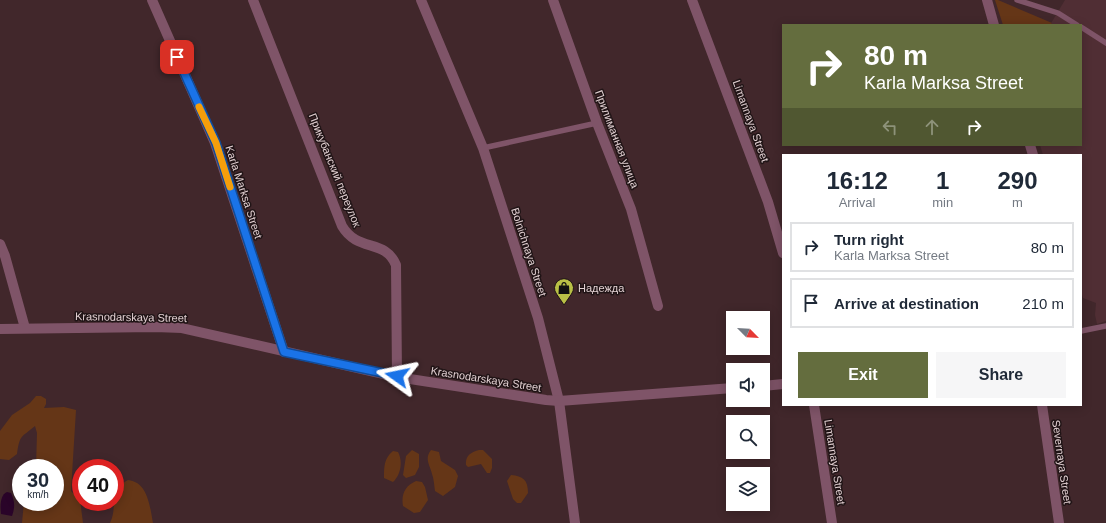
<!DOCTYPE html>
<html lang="en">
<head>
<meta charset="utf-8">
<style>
	:root { --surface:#fff; --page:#f6f6f7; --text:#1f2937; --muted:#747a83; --line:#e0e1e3; --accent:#646d3e }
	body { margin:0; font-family:Helvetica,sans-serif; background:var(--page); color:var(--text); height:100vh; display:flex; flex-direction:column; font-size:15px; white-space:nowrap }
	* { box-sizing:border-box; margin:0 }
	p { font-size:13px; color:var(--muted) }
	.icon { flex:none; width:22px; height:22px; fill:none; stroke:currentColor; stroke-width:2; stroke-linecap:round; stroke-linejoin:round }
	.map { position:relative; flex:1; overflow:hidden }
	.side { position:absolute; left:782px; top:154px; width:300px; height:252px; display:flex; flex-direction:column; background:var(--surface); border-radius:0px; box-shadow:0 2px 10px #0003 }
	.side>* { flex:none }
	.hud { position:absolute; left:782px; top:24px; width:300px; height:122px; border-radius:0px; box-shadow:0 2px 10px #0003; background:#646d3e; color:#fff; overflow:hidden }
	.needle { width:26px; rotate:114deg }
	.tools { position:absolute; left:726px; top:311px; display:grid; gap:8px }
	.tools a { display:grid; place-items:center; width:44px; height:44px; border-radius:0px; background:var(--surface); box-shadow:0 2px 10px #0003; font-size:20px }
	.speed { position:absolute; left:12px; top:459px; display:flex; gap:8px; font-size:20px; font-weight:700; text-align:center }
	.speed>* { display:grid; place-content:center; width:52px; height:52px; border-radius:50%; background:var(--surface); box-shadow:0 2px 10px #0003; line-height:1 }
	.speed small { font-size:10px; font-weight:400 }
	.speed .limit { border:6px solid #d22; background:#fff; color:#111 }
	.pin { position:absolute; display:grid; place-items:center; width:34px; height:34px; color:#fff; margin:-17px; border-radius:8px; box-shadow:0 2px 6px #0006 }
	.me { position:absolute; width:44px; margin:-22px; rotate:282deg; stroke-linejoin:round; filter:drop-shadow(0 0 3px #0008) }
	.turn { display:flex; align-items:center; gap:14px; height:84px; padding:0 16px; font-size:18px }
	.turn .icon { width:52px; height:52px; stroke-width:2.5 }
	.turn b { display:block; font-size:28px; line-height:34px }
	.lanes { display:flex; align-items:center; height:38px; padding:0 16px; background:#0003; justify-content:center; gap:20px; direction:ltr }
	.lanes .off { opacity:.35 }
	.eta { display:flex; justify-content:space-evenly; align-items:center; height:68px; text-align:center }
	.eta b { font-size:24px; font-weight:800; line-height:28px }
	.primary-button { display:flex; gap:8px; margin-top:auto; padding:8px 16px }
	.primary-button a { flex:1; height:46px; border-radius:0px; background:var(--accent); color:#fff; font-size:16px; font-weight:800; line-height:46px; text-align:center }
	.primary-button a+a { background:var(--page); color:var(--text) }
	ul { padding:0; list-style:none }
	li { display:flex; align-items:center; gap:12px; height:50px; margin:0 8px 6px; padding:0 8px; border:2px solid var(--line); border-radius:0px }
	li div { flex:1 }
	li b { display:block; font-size:15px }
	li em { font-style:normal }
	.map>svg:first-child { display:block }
</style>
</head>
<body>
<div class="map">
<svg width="1106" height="523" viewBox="0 0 1106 523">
	<rect width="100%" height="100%" fill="#41272b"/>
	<path fill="#502e34" d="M1065,0H1106V321L1097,324L1095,315L1096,303L1083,298L1081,291V155H1043L1040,145H1081V25H1050Z"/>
	<path fill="#653617" d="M995,0H998L1052,23L1050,25H1003Z
		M36,396H41L46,399V404L44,408L64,407L76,410L71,491L80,500L83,523H22L24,502H55V468H36L37,433L35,426C21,438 20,434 17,454L9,460L0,459V431L12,415L30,403Z
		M412,450L419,454V467L415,475L406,478L403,475L406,456Z
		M431,450L439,452L441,461L455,470L458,476L455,487L443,496L435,491C434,485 434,479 432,474C430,465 424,459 431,450Z
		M479,450H483L492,459V468L490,473H487L481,464L468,467L466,465C465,456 471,452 479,450Z
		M393,451L398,452C403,461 401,475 393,482L384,478C384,467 384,458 393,451Z
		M511,475C523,476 528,480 528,493L521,503H517L513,499L507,481Z
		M128,480C148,482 150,507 153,523H110C118,507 108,491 128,480Z
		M416,481L422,482L425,487L428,500L420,512L414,513L403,506C401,494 405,486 416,481Z"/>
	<path fill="#2a0429" d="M7,492L11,493C15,501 15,508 12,516L1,514C0,506 0,495 7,492Z"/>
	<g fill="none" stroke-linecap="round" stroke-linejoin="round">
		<path stroke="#7f5468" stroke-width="5.5" d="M1017,0L1058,13L1077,25
			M1081,27L1106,43
			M483,148L597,123
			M1081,331L1106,326"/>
		<path stroke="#7f5468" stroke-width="10" d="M152,0L215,143L284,352
			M253,0L342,226C358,253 385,238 396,265L397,377
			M421,0L483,148L538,318L559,401L575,523
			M553,0L597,123L631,209L658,306
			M692,0L768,202L783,253
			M0,244L5,256L25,328
			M814,405L832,523
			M1042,405L1059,523"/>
		<path stroke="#7f5468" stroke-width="10" d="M987,0L994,25
			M1030,145L1033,155
			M0,329L155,327L182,328L397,377L546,400L559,401L733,388
			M763,386L783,384"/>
	</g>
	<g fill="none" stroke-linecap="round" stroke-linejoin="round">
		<defs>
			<path id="route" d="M177,57L216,143L284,352L397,376"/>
		</defs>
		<use href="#route" stroke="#114b97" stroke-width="10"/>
		<use href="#route" stroke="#1a73e8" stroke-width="7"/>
		<path stroke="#f59e0b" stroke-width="7" d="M199,107L216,143L230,187"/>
	</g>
	<defs>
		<symbol id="shop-pin" viewBox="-11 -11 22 30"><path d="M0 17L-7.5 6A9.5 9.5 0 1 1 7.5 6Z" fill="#b9c046" stroke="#201416"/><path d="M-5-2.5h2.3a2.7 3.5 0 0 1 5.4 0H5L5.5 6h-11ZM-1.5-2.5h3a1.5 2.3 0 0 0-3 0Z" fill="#111"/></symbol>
	</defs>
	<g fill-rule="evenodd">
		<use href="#shop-pin" x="553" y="277" width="22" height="30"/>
	</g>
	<g text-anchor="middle" stroke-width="3" stroke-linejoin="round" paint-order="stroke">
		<g font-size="11" fill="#e2d0d2" stroke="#201416">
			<text transform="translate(751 121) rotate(70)" y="4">Limannaya Street</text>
			<text transform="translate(617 139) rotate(69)" y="4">Прилиманная улица</text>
			<text transform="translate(335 170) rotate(68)" y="4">Прикубанский переулок</text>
			<text transform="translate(244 192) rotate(72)" y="4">Karla Marksa Street</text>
			<text transform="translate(529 252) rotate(72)" y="4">Bolnichnaya Street</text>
			<text transform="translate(131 317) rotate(1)" y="4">Krasnodarskaya Street</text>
			<text transform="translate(486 379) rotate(9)" y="4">Krasnodarskaya Street</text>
			<text transform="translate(835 462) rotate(81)" y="4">Limannaya Street</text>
			<text transform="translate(1062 462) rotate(82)" y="4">Severnaya Street</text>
		</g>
		<g font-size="11" fill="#e2d0d2" stroke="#201416" text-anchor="start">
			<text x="578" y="292">Надежда</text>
		</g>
	</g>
</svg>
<div class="tools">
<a><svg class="needle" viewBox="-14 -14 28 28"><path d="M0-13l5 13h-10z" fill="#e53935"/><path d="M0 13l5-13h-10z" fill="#747a83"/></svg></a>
<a><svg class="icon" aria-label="sound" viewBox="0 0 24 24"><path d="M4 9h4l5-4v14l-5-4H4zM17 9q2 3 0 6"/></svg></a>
<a><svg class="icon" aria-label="search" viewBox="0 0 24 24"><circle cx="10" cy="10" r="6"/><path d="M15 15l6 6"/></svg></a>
<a><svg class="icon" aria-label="layers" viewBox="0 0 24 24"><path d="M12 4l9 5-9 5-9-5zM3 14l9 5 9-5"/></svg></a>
</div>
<div class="speed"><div>30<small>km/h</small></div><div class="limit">40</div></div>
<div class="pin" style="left:177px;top:57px;background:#d93025"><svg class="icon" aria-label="arrive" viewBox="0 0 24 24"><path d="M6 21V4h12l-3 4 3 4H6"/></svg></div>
<svg class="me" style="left:397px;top:376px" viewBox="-20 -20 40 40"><path d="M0-17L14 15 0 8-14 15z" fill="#1a73e8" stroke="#fff" stroke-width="4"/></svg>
<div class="hud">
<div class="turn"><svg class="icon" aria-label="right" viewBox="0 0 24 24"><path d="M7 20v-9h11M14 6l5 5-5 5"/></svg><div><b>80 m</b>Karla Marksa Street</div></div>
<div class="lanes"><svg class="icon off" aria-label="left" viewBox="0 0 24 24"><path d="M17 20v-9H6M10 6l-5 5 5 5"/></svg><svg class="icon off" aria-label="ahead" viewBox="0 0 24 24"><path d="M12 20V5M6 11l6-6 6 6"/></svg><svg class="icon" aria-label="right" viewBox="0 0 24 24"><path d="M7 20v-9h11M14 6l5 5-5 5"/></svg></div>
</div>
<section class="side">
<div class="eta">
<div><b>16:12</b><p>Arrival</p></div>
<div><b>1</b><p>min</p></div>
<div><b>290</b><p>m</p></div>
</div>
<ul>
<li><svg class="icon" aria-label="right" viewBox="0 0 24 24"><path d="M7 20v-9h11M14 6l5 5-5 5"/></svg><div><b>Turn right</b><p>Karla Marksa Street</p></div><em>80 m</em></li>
<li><svg class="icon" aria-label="arrive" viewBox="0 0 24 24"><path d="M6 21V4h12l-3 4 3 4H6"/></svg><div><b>Arrive at destination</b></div><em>210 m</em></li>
</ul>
<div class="primary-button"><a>Exit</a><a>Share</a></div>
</section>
</div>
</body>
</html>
